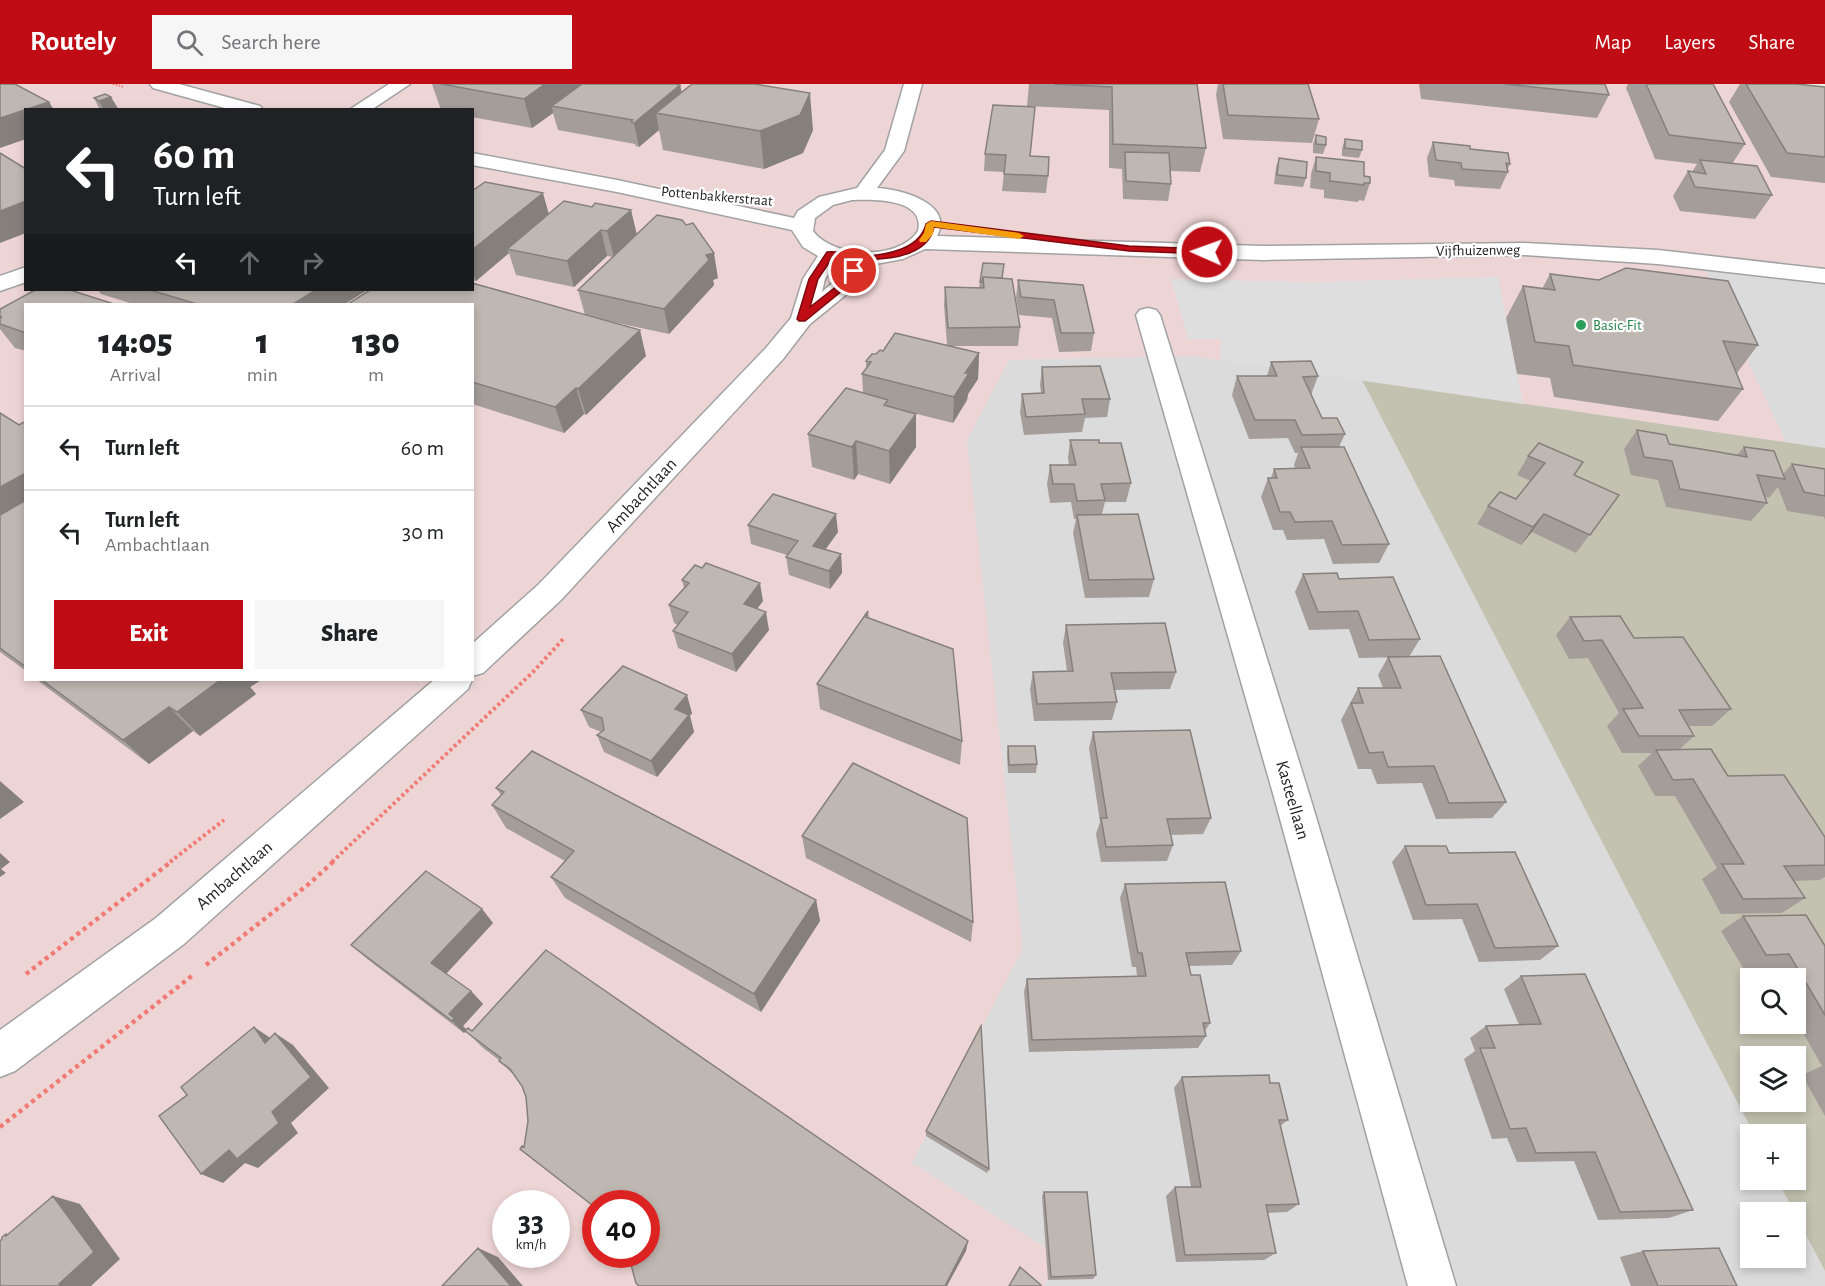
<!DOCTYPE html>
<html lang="en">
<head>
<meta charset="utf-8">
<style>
	:root { --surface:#fff; --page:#f6f6f6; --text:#202124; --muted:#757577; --line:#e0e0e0; --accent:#c00d15 }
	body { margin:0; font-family:"Alegreya Sans",sans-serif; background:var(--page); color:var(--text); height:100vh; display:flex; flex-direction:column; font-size:22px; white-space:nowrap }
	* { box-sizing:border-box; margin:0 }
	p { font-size:20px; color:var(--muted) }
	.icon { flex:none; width:33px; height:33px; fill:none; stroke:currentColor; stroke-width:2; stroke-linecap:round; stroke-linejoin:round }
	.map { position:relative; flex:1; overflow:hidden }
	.sheet { position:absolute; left:24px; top:219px; width:450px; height:378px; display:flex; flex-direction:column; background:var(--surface); border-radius:0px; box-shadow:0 3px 9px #0003 }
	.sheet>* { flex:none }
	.top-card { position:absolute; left:24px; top:24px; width:450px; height:183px; border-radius:0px; box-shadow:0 3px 9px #0003; background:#202124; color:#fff; overflow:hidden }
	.controls { position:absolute; left:1740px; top:884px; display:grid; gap:12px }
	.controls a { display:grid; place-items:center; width:66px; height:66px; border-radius:0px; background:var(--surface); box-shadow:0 3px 9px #0003; font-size:30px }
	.speed { position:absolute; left:492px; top:1106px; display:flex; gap:12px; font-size:30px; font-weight:700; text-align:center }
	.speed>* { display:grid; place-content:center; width:78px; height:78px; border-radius:50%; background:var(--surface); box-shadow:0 3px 9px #0003; line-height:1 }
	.speed small { font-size:15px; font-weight:400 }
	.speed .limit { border:9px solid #d22; background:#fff; color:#111 }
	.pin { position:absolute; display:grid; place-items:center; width:51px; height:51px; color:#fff; margin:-26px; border:3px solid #fff; border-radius:50%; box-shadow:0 2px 6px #0007 }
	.me { position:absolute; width:66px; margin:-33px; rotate:272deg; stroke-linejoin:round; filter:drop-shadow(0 0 4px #0008) }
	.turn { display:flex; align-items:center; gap:21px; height:126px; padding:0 30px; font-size:27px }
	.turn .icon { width:78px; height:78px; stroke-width:2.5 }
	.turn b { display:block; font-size:42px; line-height:51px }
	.lanes { display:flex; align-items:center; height:57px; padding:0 30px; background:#0003; justify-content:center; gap:30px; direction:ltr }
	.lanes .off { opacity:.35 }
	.eta { display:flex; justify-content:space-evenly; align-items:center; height:102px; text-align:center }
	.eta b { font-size:36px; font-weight:800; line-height:42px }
	.cta { display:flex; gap:12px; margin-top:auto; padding:12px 30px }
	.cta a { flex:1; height:69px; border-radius:0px; background:var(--accent); color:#fff; font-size:24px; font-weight:800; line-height:69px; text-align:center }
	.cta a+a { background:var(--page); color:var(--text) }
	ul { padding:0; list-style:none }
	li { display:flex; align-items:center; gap:18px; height:84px; padding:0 30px; border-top:2px solid var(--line) }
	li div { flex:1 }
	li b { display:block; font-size:22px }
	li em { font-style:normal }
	header { display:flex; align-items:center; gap:36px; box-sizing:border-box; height:84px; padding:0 30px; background:var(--accent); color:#fff }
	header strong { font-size:28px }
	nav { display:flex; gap:33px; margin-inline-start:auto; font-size:21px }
	.search { width:420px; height:54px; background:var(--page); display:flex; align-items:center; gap:15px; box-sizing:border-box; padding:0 21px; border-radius:0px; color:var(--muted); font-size:22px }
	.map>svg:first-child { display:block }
</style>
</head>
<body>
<header>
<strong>Routely</strong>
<div class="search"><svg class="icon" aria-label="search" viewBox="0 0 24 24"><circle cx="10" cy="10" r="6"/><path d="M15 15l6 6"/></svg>Search here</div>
<nav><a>Map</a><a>Layers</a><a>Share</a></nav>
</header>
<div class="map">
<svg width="1825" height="1202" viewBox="0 0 1825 1202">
	<rect width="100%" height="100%" fill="#efebe5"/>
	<path fill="#dcdbdb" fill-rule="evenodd" d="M0,0H1744L1825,10V1202H0ZM26,26H472V206H26ZM26,220H472V596H26ZM1750,894H1796V939H1750ZM1750,972H1796V1017H1750ZM1750,1050H1796V1095H1750ZM506,1119H556V1170H506ZM596,1119H646V1170H596ZM1750,1128H1796V1173H1750Z"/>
	<path fill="#eed5d5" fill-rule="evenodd" d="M0,0H1744L1825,10V191L1701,178L1786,358L1193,272L1009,276L967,356L1023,864L912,1079L1046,1164L1048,1196L1044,1202H0ZM26,26H472V206H26ZM26,220H472V596H26ZM506,1119H556V1170H506ZM596,1119H646V1170H596Z"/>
	<path fill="#c3c2b1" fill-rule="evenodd" d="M1362,296L1825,364V1187L1777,1095H1796V1050H1754ZM1750,894H1796V939H1750ZM1750,972H1796V1017H1750Z"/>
	<path fill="#dedede" d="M1498,193L1523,320L1220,276L1221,255H1188L1171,195L1313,198Z"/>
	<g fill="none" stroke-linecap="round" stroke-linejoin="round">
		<defs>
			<path id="minor" d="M150,0H179L260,22L263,26H232L153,4Z
				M389,0H410L371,26H349Z
				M904,0H922L904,67L877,104C899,105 955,119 937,152L1263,162L1525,159L1658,166L1825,185V199L1658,180L1525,171L1263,176L925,165L903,175L870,181L853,205L810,240L783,275L561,516L483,589L472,592V560L539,500L765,265L791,234L803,195L818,172L803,163L792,146L617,108L472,81V69L617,96L794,134L798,127L819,113L857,104L885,66ZM852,116C872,115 926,114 918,147C898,177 833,174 813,147L815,134L833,121ZM836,178L848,180L837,195L822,208L825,195Z
				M26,183V198L0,207V192Z
				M1148,224L1156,226L1160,231L1310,713L1456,1202H1408L1274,713L1136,231L1140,226Z
				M434,596H472L468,605L184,860L15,987L0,993V946L156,834Z"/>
		</defs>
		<use href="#minor" stroke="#a2a2a2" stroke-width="3"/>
		<path stroke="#f17b74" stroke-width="2" stroke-dasharray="1.5 1.5" stroke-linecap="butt" d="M113,0L124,3"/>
		<path stroke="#f17b74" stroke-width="4" stroke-dasharray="3 3" stroke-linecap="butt" d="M170,778L224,736
			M332,778L533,588L565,553"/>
		<path stroke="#f17b74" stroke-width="4.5" stroke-dasharray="4 4" stroke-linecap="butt" d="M206,881L310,799L334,777
			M26,890L172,777
			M0,1043L193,891"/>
		<use href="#minor" fill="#fff" fill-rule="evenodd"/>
	</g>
	<path fill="#a49d99" d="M432,0H676L680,1L682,8L813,46L803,69L764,85L663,66L659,46L639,63L636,62L635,60L558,46L553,29L532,44L472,33V26H441Z
		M1029,0H1197L1206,64L1200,88L1170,87L1171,100L1168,117L1123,115L1122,85L1109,84V26L1027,22Z
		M1218,0H1308L1319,35L1312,59L1223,55L1216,11Z
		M1419,0H1605L1609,11L1597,34L1421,15Z
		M1628,0H1713L1745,60L1732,80L1772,111L1755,135L1680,127L1673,112L1688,87L1692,88L1697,80L1655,75L1626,4Z
		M1740,0H1796L1825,3V99L1771,93L1729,18Z
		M94,14L119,26H100Z
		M1316,51L1326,61L1323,70L1313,69V60Z
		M1345,55L1362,66L1359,74L1342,72V64Z
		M1433,58L1470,65L1510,80L1507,86L1508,88L1500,105L1455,102L1454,96L1429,93L1427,74Z
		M985,70L1030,72L1048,92L1046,109L1002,107L1004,88L984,87Z
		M1316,73L1364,92L1370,99L1364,117L1359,116L1358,118L1324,114V106L1310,104L1311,90Z
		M1279,74L1306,94L1303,103L1274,100L1276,83Z
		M472,107L549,130L592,123L631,126L636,151L718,194L713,196L714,201L669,250L608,237L646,272L586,331L584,330L564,349L472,320V220L585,231L578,206L613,173L607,172L574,203L516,191L509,169L476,197L472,196Z
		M1550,190L1758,261L1737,289L1743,305L1718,337L1554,313L1550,294L1517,290L1506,234L1523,202L1542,205Z
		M1002,194L1020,243L1018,262H952L979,269L978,295L968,310L967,316L953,339L905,327L916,330V363L890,400L858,390L854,396L812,383L808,350L863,309L862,290L866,284V277L883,267L947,261L944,221L945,203L979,204L980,198Z
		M1018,196L1083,201L1094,249L1091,267L1059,268L1052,234L1019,231L1016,214Z
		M98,206H367L345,220H133L101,210Z
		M26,220V267L15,264L0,245V225Z
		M1271,278L1318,292L1311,311L1322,334L1345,350L1339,363L1389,460L1379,479L1333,480L1324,455L1287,456L1283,446H1273L1261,413L1268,394H1271L1274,385L1295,384L1294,381L1298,369H1295L1288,354L1249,355L1232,311L1237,292H1267Z
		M1042,283L1110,315L1107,333L1085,334L1082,348L1024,351L1020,328L1022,310L1041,309L1040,301Z
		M0,329L19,341L26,337V587L0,568Z
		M1637,346L1669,360L1737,371L1744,363L1783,390L1792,380L1825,385V436L1824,433L1787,427L1778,403L1769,414L1765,413L1767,419L1751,437L1666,423L1658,396L1631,391L1624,365Z
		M1070,356L1099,359L1131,399L1126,418H1105L1102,430L1154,495L1149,513L1085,514L1073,449L1076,435H1074L1071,418L1050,419L1047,400L1050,381H1069L1068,374Z
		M1528,372L1583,378L1575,391L1619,411L1576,469L1532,448L1521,461L1477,440L1488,422L1516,415L1531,397L1517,391Z
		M748,441L838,448L825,466L841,470L842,489L830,505L789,491L786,473L787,471L751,460Z
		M1303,490L1339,495L1420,555L1409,573L1359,574L1349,545L1309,546L1295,508Z
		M682,496L763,517L757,525L769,546L736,588L678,564L673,547L678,541L674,539L669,521L684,504Z
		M868,527L869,534L962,657L960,681L820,625L817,600Z
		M1570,533L1634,554L1731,625L1712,642H1689L1694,652L1680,665L1728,692L1825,753V793L1819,796L1793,797L1805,814L1782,829L1721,830L1702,795L1717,784L1675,712H1655L1638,682L1652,669H1622L1607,642L1619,629L1588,574L1569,575L1556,551Z
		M1066,541L1176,588L1170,605L1114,606L1117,618L1112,636L1034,637L1030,605L1033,588L1067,587L1063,559Z
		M1388,573L1506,718L1492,734L1436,735L1422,699L1377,700L1371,685H1358L1341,636L1358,604H1383L1378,591Z
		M37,596H261L250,603L256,610L200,652L193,647L149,680Z
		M581,626L692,629L690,632L694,648L657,693L604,668L597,651L601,648L589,643Z
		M1093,648L1211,734L1203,750L1171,751L1173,761L1167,777L1101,778L1096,750L1100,738L1089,664Z
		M1008,662L1037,680L1036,689H1008L1007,671Z
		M496,704L816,816L820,837L761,928L565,814L551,793L565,777L506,744L492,721L501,711Z
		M802,752L973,838L971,858L806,774Z
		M1405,762L1449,769L1558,862L1540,876L1479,878L1462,835L1413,836L1392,778Z
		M1125,800L1241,867L1232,881L1189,882L1191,891L1210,939L1205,947L1206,952L1198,964L1029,968L1024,908L1027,895L1137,892L1136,883H1132L1120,814Z
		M482,825L493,839L446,890L471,907L483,920L463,942L466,946L472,947L966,1167L646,1119L524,1063L528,1037L526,1013L522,1002L516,993L499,977V976L483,964L466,947L464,949L366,874L351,861Z
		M1743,832L1825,862V1032L1802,991L1822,982L1796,937V894H1771L1765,884H1743L1721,847Z
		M1521,892L1693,1126L1669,1134L1598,1136L1574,1077L1517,1078L1507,1054L1492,1055L1464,975L1475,967L1470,954L1486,942L1519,941L1504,905Z
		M1182,993L1270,999L1288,1036L1280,1042L1299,1120L1287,1128L1267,1129L1276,1169L1264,1176L1176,1178L1166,1112L1175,1103H1191L1174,1004Z
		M926,1047L989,1085L987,1089L926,1052Z
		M1044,1108L1096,1191L1093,1195L1048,1196L1042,1112Z
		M1643,1167L1737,1202H1631L1620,1173Z"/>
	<path fill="#86807d" d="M545,0H582L552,22L553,29L532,44L524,15Z
		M680,1L684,24L656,29L659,46L639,63L634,39Z
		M810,9L813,46L803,69L764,85L760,47Z
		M111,13L119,26H104L99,17Z
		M49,18L54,26H27Z
		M26,26V55L0,64V34Z
		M543,109L550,134L507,165L509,169L476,197L472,187V166Z
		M26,117V149L0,159V127Z
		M631,126L637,151L614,173L607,147Z
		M601,146L607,172L574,203L567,177Z
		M714,169L718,194L713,196L714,201L669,250L664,225L706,171Z
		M316,206H367L345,220H293Z
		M640,246L646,272L586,331L578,305Z
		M979,269L978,295L968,310L967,316L953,339L954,313L965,289Z
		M576,304L584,330L564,349L555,323Z
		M916,330V363L890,400L889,367Z
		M856,357L858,390L854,396L852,363Z
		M26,389V429L0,443V403Z
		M836,430L838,448L815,480L813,462Z
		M1544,430L1532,448L1521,461L1533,443Z
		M841,470L842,489L830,505L829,487Z
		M760,499L763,517L747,537L744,520Z
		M766,528L769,546L736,588L732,570Z
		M220,596H261L250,603L256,610L200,652L177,628Z
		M687,611L692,629L690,632L694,648L657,693L651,677L675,625Z
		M169,623L193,647L149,680L123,656Z
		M0,697L24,718L0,735Z
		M0,769L10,778L1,785L6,789L0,793Z
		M816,816L820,837L761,928L754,910Z
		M482,825L493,839L444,892L431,879Z
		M471,907L483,920L463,942L467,946L464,949L452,937L449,930Z
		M254,943L272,955L265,959Z
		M275,949L293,961L329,1004L291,1039L298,1049L258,1084L245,1079L223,1099L201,1090L272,1028Z
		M53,1112L80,1120L120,1175L91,1202H60L59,1200Z
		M968,1157L966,1167L947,1202H945Z
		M478,1164L498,1173L523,1202H511Z"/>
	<path fill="#bfb7b2" stroke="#86807d" stroke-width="1.5" d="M0,0H15L49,18L0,34Z
		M441,0H545L524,15Z
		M582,0H676L680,1L634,39L631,38L633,36L552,22Z
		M692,0H755L810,9L800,31L760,47L656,29Z
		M1054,0H1197L1206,64L1113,60L1112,3Z
		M1223,0H1308L1319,35L1228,31Z
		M1505,0H1605L1609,11Z
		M1646,0H1713L1745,60L1669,51Z
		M1746,0H1796L1825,3V73L1787,69Z
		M105,10L111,13L99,17L94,14Z
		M993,21L1035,23L1030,72L1049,73L1048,92L1004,90L1006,71L985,70Z
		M1316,51L1326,53V61L1316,60Z
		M1345,55L1362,57V66L1345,64Z
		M1433,58L1470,62V65L1508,69L1510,80L1506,79L1508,88L1462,85L1461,79L1436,76Z
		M1125,68L1169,69L1171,100L1126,97Z
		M0,69L26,85V117L0,127Z
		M1316,73L1364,78V92L1370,93V99H1364V101L1330,97V89L1316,87Z
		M1279,74L1307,78L1306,94L1277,91Z
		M1700,76L1757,82L1772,111L1695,103L1688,87L1706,90Z
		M485,98L543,109L472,166V107Z
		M564,117L592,123L595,119L631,126L607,147L601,146L567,177L507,165Z
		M657,131L682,136L686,141L693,139L714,169L706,171L709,176L664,225L578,206Z
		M983,179L1004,180L1002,194L983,193L982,198H980Z
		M1626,184L1728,197L1758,261L1723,257L1743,305L1573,281L1569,262L1535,258L1523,202L1555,206L1550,190L1599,196Z
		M983,193L1012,195L1020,243L948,244L945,203L984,204Z
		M1018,196L1083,201L1094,249H1061L1054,216L1021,213Z
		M472,199L640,246L578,305L576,304L555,323L472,298V220H348L370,206H472Z
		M35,206H70L114,220H26V249L0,240V234L2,233H0V225Z
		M150,206H316L293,220H197Z
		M895,249L979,269L965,289H969L954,313L862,290L871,278L866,277L872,270H876L880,266L883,267Z
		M1311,277L1318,292L1303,293L1322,334H1337L1345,350L1302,351L1295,336H1255L1237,292H1277L1271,278Z
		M1100,282L1110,315H1082L1085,330L1026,333L1022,310L1044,309L1042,283Z
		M846,304L888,316L884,321L916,330L889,367L856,357L852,363L808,350Z
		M0,329L19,341L26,337V389L0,403Z
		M1637,346L1666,351L1669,360L1707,366L1747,373L1744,363L1774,367L1785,395L1757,391L1767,419L1680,405L1672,377L1644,373Z
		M1070,356H1099V359H1121L1131,399L1101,400L1105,416L1077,417L1074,400H1053L1050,381H1076Z
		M1539,359L1583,378L1574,391L1619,411L1590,451L1544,430L1533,443L1488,422L1500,408L1516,415L1545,379L1528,372Z
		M1301,363H1344L1389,460L1342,461L1332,437L1295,438L1290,428H1280L1268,394H1277L1274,385L1310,384Z
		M1792,380L1825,385V412L1804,408Z
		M773,410L836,430L813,462L841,470L829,487L786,473L798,457L748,441Z
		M26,416V583L0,564V431Z
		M1138,430L1154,495L1089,496L1077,431Z
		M706,479L760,499L744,520L766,528L732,570L673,547L688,528L669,521L689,499L682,496L695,481L702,484Z
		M1337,489L1339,495L1393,493L1420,555L1369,556L1358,527L1318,528L1303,490Z
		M868,527L866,533L953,565L962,657L817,600Z
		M1620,532L1634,554L1683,553L1731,625L1679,626L1694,652H1639L1623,625L1643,624L1602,556L1584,557L1570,533Z
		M1165,539L1176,588L1111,589L1117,618L1037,620L1033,588L1073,587L1066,541Z
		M1440,572L1506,718L1449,719L1434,682L1388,683L1383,668L1369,669L1351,619H1363L1358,604H1401L1388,573Z
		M623,582L687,611L675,625L689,631L651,677L597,651L604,646L602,634L581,626Z
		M42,596H220L177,628L169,623L123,656Z
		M1190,646L1211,734L1167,735L1173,761L1106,763L1101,734H1107L1093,648Z
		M1008,662H1035L1037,680L1009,681Z
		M1711,665L1728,692L1784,691L1825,753V781L1784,782L1805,814L1743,815L1722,780H1744L1693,695L1673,696L1656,666Z
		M532,667L816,816L754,910L551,793L574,767L492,721L504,708L496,704Z
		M853,679L967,734L973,838L802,752Z
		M1405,762H1446L1449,769L1515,768L1558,862L1495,864L1477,820L1426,821Z
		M426,787L482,825L431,879L471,907L449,930L454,934L452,937L351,861Z
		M1225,798L1241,867L1186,869L1191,891H1200L1210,939H1203L1206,952L1032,956L1027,895L1146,892L1142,869H1138L1125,800Z
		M1806,831L1825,862V931L1789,870L1766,871L1743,832Z
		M546,866L968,1157L945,1202H639L636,1199L628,1170H646V1119H596V1124L520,1065L522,1062L524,1063L528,1037L526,1013L522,1002L510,985L499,977L501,974L465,947L468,944L472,947Z
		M1585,890L1693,1126L1620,1128L1595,1068L1536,1069L1526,1044L1510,1045L1480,964H1495L1486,942L1541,940L1521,892Z
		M981,942L989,1085L926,1047Z
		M254,943L265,959L275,949L311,993L272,1028L279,1039L237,1075L229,1066L201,1090L159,1032L187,1011L181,1003Z
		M1269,991L1270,999H1279L1288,1036H1279L1299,1120L1266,1121L1276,1169L1185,1171L1175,1103H1201L1182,993Z
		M1044,1108H1087L1096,1191L1051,1193Z
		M53,1112L94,1168L59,1200L60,1202H0V1157L2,1155V1153L6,1150V1152Z
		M478,1164L511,1202H442Z
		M1719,1164L1737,1202H1658L1643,1167Z
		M1020,1183L1041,1201L1040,1202H1009Z"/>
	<path fill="#c00d15" stroke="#7d080e" stroke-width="1.5" d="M931,137L1129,162L1207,165L1212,168L1207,170L1129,167L934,143C926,181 861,177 833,173L818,195L810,223L842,198L851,185L859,187L848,202L805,237H799L797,235L809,195L827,168C839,166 852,172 864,172C887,171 920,165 926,140Z"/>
	<path fill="#f59e0b" d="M931,137L1019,149L1024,152L1019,155L934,143L933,150L926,158H920L919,156L924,149L926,140Z"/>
	<circle fill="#2e9e5b" stroke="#fff" stroke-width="2" cx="1581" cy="241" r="6"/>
	<g text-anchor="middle" stroke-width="4.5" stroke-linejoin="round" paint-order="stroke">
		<g font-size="15" fill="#1e1e1e" stroke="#fff">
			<text transform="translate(717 112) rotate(5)" y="5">Pottenbakkerstraat</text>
			<text transform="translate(1478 166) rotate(-1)" y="5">Vijfhuizenweg</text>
		</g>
		<g font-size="15" fill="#27864d" stroke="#fff" text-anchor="start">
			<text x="1593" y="246">Basic-Fit</text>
		</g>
		<g font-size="18" fill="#1e1e1e" stroke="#fff">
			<text transform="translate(641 411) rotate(-47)" y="6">Ambachtlaan</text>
			<text transform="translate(1293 716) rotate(74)" y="6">Kasteellaan</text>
			<text transform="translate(234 791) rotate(-41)" y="6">Ambachtlaan</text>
		</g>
	</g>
</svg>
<div class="controls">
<a><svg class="icon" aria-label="search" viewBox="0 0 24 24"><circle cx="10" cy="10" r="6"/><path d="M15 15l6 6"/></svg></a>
<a><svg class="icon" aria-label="layers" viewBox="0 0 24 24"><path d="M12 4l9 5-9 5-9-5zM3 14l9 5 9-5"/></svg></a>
<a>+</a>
<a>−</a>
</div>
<div class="speed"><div>33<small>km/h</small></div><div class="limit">40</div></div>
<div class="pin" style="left:854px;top:187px;background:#d93025"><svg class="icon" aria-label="arrive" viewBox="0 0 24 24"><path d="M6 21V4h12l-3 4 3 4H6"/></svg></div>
<svg class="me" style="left:1207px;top:168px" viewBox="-20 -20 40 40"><circle r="17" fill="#c00d15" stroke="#fff" stroke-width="3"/><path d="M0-11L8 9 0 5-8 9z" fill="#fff"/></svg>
<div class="top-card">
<div class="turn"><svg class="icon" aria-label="left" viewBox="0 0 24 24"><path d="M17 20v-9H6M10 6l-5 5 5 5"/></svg><div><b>60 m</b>Turn left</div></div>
<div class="lanes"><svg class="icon" aria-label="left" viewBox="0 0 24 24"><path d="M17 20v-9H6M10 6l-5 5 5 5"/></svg><svg class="icon off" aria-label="ahead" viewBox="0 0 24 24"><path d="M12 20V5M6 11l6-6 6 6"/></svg><svg class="icon off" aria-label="right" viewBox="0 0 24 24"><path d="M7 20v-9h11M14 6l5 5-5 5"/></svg></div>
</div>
<section class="sheet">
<div class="eta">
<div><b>14:05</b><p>Arrival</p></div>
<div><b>1</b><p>min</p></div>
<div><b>130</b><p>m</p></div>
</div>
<ul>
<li><svg class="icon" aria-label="left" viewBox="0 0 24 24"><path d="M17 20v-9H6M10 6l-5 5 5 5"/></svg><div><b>Turn left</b></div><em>60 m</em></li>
<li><svg class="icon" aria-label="left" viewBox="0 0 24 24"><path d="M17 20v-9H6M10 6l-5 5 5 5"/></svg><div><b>Turn left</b><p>Ambachtlaan</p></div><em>30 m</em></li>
</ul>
<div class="cta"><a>Exit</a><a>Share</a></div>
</section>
</div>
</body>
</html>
